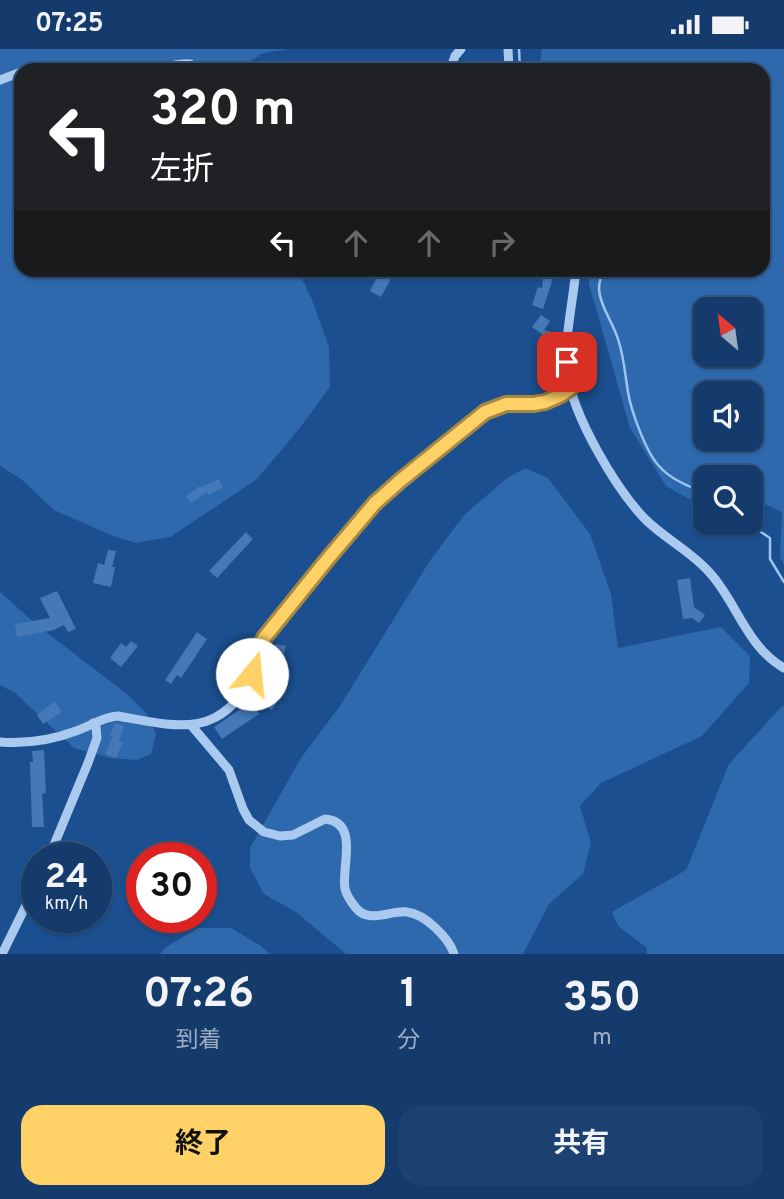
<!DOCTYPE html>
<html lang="ja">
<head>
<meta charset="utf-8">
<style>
	:root { --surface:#143b6b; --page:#1d4271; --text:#f1f3f6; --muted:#9dadc1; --line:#33557e; --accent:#ffd166 }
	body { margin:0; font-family:Overpass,"Noto Sans JP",sans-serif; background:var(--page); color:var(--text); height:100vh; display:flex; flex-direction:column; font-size:26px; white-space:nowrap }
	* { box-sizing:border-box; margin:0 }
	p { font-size:23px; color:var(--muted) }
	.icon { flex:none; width:38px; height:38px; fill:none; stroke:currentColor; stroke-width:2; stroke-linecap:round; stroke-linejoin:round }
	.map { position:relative; height:905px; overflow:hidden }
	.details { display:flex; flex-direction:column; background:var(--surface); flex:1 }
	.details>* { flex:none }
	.hud { position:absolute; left:14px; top:14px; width:756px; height:214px; border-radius:21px; box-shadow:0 2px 5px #0004,0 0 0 2px var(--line); background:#202124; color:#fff; overflow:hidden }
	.needle { width:46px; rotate:331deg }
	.controls { position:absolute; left:693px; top:248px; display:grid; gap:14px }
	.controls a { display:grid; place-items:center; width:70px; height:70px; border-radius:14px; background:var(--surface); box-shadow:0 2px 5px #0004,0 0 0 2px var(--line); font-size:35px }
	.speed { position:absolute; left:21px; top:793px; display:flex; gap:14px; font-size:35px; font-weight:700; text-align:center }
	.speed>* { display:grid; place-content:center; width:91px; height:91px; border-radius:50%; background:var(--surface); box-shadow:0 2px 5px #0004,0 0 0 2px var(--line); line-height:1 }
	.speed small { font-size:18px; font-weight:400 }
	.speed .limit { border:10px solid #d22; background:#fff; color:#111 }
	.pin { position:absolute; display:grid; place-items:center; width:60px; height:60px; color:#fff; margin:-30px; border-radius:14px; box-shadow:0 4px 10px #0006 }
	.me { position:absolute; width:77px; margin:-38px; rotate:17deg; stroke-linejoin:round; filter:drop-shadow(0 0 5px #0008) }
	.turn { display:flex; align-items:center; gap:24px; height:147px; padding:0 21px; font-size:32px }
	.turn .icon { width:91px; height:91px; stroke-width:2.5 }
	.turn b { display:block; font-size:49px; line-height:60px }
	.lanes { display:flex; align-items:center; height:66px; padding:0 21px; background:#0003; justify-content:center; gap:35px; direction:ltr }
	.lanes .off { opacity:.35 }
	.eta { display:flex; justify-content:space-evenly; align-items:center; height:119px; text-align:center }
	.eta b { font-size:42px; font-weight:700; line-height:49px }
	.primary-button { display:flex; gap:14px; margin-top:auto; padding:14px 21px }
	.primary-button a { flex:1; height:80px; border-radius:21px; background:var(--accent); color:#111; font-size:28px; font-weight:700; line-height:80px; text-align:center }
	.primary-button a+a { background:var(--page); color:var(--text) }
	.status { display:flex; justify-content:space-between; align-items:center; height:49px; padding:0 35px; background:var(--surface); direction:ltr }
	.status svg { height:19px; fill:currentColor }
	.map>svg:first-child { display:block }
</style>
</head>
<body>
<div class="status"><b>07:25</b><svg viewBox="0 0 49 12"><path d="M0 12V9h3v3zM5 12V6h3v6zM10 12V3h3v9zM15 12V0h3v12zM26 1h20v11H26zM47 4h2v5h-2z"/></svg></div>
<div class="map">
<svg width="784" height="905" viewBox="0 0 784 905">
	<rect width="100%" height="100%" fill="#1b4f8f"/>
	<path fill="#2e69ad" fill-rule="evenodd" d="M0,0H289L263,4L236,21H21V220L298,221L312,251L329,298L330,338L299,380L257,430L220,455L170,488L136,494L113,487L54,461L21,430L0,417Z
		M542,0H784V516L780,508L782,463L751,449V429H705V454L691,451L666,437L630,379L589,235V221L763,220V21H539ZM705,261H751V306H705ZM705,345H751V390H705Z
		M525,419L548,429L590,485L611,545L618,599L721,578L750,607L749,634L702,687L601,734L580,757L591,794L583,825L549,855L523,905H346L296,863L264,845L250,819V799L301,709L340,657L429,513L464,466L506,430Z
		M0,543L38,577L127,645L146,664L156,685L151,705L137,711L110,709L74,699L15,644L0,636Z
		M783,656H784V905H647V899L618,877L612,863L686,821L729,715Z
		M198,879H231L261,897L270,905H160L165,899Z"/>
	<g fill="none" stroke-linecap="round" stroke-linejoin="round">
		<path stroke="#9cc4f0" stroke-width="2.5" d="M519,0L520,21
			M606,220C601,226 599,233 599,240C600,257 613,274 618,290C624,308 625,325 628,343C631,362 646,403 659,417C671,431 689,438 705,443
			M750,474L753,478L770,489V510L784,533"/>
	</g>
	<path fill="#4478b7" d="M381,220H396L381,248L370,242Z
		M544,220H559L558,229H553L543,260L532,256L538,238L542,239Z
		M541,266L550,272L544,281L560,285L554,305L546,302L550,291L532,278Z
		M219,430L223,439L208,446L207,443L191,454L186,447L200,437L201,438Z
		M246,483L253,490L217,529L209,522Z
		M108,501L116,502L112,518H115L111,538L93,534L98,514L104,516Z
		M690,529L694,558L705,566L699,574L692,569L683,570L677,531Z
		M57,542L76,580L68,583L64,576L54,581L17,588L15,575L50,569L40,549Z
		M197,583L207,590L181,629L177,626L171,635L165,631Z
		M131,592L138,597L121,618L110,609L121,594L126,598Z
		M276,595L286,597L272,653L276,655L272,661L248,647L252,640L256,643L259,630L268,632Z
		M55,652L62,663L43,675L37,666Z
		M251,653L259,665L222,690L214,678Z
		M115,674L124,677L119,692L123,693L116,709L105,705L113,687H110Z
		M44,701L46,744L42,745L44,778H32L30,713H33L32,702Z"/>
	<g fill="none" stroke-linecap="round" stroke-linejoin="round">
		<path stroke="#a9c9ee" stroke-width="9" d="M508,0L509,21
			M127,21C139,18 150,19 161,19C171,18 180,13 190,15L193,21
			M450,21L455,7L461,0
			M0,31L21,23
			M576,220C573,255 563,291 568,326C573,367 616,440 645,470C665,490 691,502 710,524C737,554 747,598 784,619
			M191,676L229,721L243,760L249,771L264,783L280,787L293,786L325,770C360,773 341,818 345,840C347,847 351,853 356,859C369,875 390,861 407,863C425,865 449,889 454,905
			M0,693C26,695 52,691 76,682C91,677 102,668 118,667C173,677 220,691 250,630C256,617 257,602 264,589L326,512L375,454L401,431L485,363L506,355H534L545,353L561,347L571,339
			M49,808L88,714L97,689L96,678L93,674
			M2,905L37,834"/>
	</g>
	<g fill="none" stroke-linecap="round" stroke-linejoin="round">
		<defs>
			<path id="route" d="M252,625L259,599L264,589L326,512L375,454L401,431L485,363L506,355H534L545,353L561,346L571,339L567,313"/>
		</defs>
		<use href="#route" stroke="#a68842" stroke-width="18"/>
		<use href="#route" stroke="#ffd166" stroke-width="12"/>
	</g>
</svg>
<div class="controls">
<a><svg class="needle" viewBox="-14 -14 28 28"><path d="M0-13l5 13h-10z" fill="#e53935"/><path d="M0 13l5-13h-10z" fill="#9dadc1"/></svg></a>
<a><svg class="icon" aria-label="sound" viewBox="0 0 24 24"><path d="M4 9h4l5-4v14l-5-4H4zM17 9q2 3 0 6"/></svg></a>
<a><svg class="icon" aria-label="search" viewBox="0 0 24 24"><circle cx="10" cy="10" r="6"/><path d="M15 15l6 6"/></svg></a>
</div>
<div class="speed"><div>24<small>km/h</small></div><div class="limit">30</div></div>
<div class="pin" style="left:567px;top:313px;background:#d93025"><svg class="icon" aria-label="arrive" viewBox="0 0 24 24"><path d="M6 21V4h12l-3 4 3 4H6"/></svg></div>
<svg class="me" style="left:252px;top:625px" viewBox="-20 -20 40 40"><circle r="19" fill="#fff"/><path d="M0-13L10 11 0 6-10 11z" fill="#ffd166"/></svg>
<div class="hud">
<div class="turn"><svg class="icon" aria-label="left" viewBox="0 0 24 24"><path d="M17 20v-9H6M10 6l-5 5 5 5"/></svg><div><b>320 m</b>左折</div></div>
<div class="lanes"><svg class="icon" aria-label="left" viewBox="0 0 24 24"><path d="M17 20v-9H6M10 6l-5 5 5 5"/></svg><svg class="icon off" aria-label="ahead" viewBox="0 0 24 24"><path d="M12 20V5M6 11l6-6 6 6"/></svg><svg class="icon off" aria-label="ahead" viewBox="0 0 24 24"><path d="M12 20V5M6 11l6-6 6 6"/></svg><svg class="icon off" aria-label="right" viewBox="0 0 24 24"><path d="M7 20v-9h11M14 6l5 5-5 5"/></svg></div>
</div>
</div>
<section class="details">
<div class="eta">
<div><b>07:26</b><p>到着</p></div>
<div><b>1</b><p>分</p></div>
<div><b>350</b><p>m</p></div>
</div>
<div class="primary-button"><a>終了</a><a>共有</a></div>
</section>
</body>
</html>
